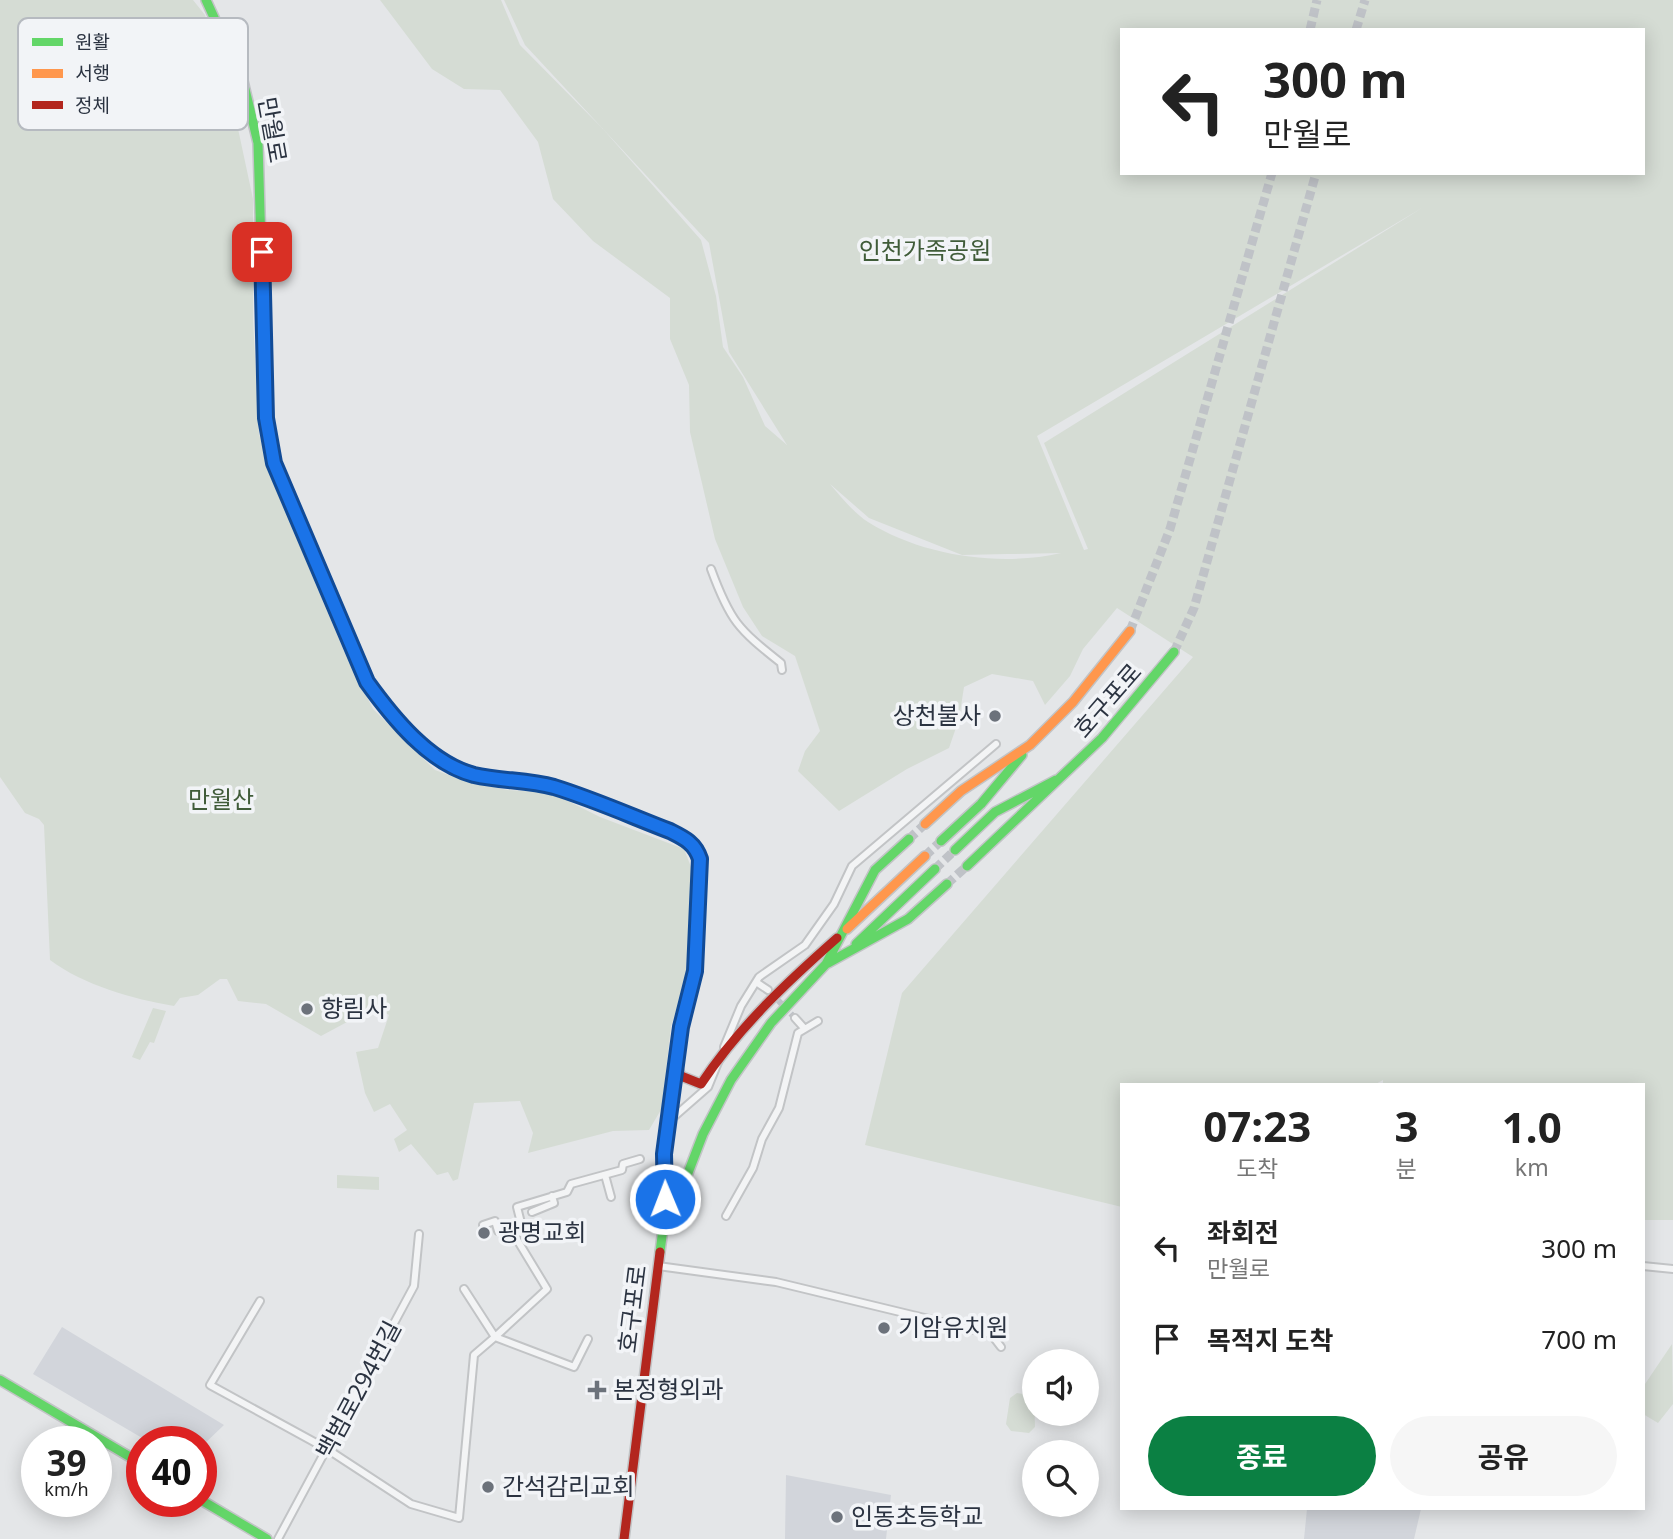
<!DOCTYPE html>
<html lang="ko">
<head>
<meta charset="utf-8">
<style>
	:root { --surface:#fff; --page:#f6f6f6; --text:#222; --muted:#767676; --accent:#0b8043 }
	body { margin:0; font-family:"Noto Sans","Noto Sans KR",sans-serif; background:var(--page); color:var(--text); height:100vh; display:flex; flex-direction:column; font-size:26px; white-space:nowrap }
	* { box-sizing:border-box; margin:0 }
	p { font-size:23px; color:var(--muted) }
	.icon { flex:none; width:38px; height:38px; fill:none; stroke:currentColor; stroke-width:2; stroke-linecap:round; stroke-linejoin:round }
	.map { position:relative; flex:1; overflow:hidden }
	.drawer { position:absolute; left:1120px; top:1083px; width:525px; height:427px; display:flex; flex-direction:column; background:var(--surface); border-radius:0px; box-shadow:0 4px 18px #0003 }
	.drawer>* { flex:none }
	.guide { position:absolute; left:1120px; top:28px; width:525px; height:147px; border-radius:0px; box-shadow:0 4px 18px #0003; background:#fff; color:var(--text); overflow:hidden }
	.controls { position:absolute; left:1022px; top:1349px; display:grid; gap:14px }
	.controls a { display:grid; place-items:center; width:77px; height:77px; border-radius:50%; background:var(--surface); box-shadow:0 4px 18px #0003; font-size:35px }
	.speed { position:absolute; left:21px; top:1426px; display:flex; gap:14px; font-size:35px; font-weight:700; text-align:center }
	.speed>* { display:grid; place-content:center; width:91px; height:91px; border-radius:50%; background:var(--surface); box-shadow:0 4px 18px #0003; line-height:1 }
	.speed small { font-size:18px; font-weight:400 }
	.speed .limit { border:10px solid #d22; background:#fff; color:#111 }
	.pin { position:absolute; display:grid; place-items:center; width:60px; height:60px; color:#fff; margin:-30px; border-radius:14px; box-shadow:0 4px 10px #0006 }
	.me { position:absolute; width:77px; margin:-38px; rotate:359deg; stroke-linejoin:round; filter:drop-shadow(0 0 5px #0008) }
	.turn { display:flex; align-items:center; gap:24px; height:147px; padding:0 28px; font-size:32px }
	.turn .icon { width:91px; height:91px; stroke-width:2.5 }
	.turn b { display:block; font-size:49px; line-height:60px }
	.eta { display:flex; justify-content:space-evenly; align-items:center; height:119px; text-align:center }
	.eta b { font-size:42px; font-weight:700; line-height:49px }
	.primary-button { display:flex; gap:14px; margin-top:auto; padding:14px 28px }
	.primary-button a { flex:1; height:80px; border-radius:42px; background:var(--accent); color:#fff; font-size:28px; font-weight:700; line-height:80px; text-align:center }
	.primary-button a+a { background:var(--page); color:var(--text) }
	ul { padding:0; list-style:none }
	li { display:flex; align-items:center; gap:21px; height:91px; padding:0 28px }
	li div { flex:1 }
	li b { display:block; font-size:26px }
	li em { font-style:normal }
	.map>svg:first-child { display:block }
</style>
</head>
<body>
<div class="map">
<svg width="1673" height="1539" viewBox="0 0 1673 1539">
	<rect width="100%" height="100%" fill="#e4e6e8"/>
	<path fill="#d2d5db" d="M62,1327L224,1425L201,1447V1442H149L33,1374Z
		M786,1475L891,1495L886,1539H785Z
		M1307,1509V1508L1421,1509L1414,1539H1304Z"/>
	<path fill="#d5dcd4" fill-rule="evenodd" d="M0,0H193L205,15L237,124L253,199V320L259,434L270,475L343,649L373,709L435,770L462,780L507,790L552,793L600,817L684,849L693,872L685,984L671,1026L662,1108L649,1130L613,1131L528,1153L533,1133L520,1101L474,1103L458,1179L453,1181L448,1172L437,1175L411,1144L399,1152L394,1139L407,1130L390,1104L374,1112L365,1093L356,1052L378,1048L389,1015L375,1007L321,1036L266,1004L238,1001L227,979H220L198,995L180,998L174,1006C133,999 83,985 50,960L44,825L39,819L25,813L0,777Z
		M380,0H501L520,45L603,129L701,240L716,296L723,347L743,377L765,426L787,445L729,352L709,243L525,45L504,0H1673V1220H1643V1085H1383V1080L1374,1085H1122V1207L865,1145L902,993L1193,657L1117,608L1083,649L1070,676L1045,705L1033,681L992,674L964,687L959,719L949,748L907,769L839,811L798,771L805,751L820,731L795,656L762,636L743,607L715,539L690,432L689,385L670,339V298L593,241L553,199L538,142L500,90L464,89L432,69ZM1122,30H1643V173H1122ZM1422,208L1044,443L1088,549L1084,550L1037,436ZM830,484L869,518L962,555L1061,553C1000,567 922,556 868,522C855,514 840,496 830,484Z
		M153,1008L166,1011L154,1043L150,1042L140,1060L132,1057Z
		M337,1175L379,1177V1190L337,1188Z
		M1672,1344L1673,1404L1658,1423L1643,1414V1387Z
		M1017,1393L1034,1396L1035,1427L1029,1433L1011,1431L1006,1424L1010,1398Z"/>
	<g fill="none" stroke-linecap="round" stroke-linejoin="round">
		<path stroke="#bfc2c7" stroke-width="6" stroke-dasharray="6 3" stroke-linecap="butt" d="M772,994L795,1018"/>
		<path stroke="#bfc2c7" stroke-width="9" stroke-dasharray="9 4.5" stroke-linecap="butt" d="M1310,30L1317,0
			M1356,30L1365,0
			M1130,631L1170,529L1272,173
			M1174,652L1194,608L1316,173
			M909,839L925,824
			M925,856L941,841
			M935,869L955,850
			M947,884L967,866"/>
		<defs>
			<path id="street" d="M711,569C730,621 738,629 781,663L782,670
				M756,982L768,990
				M795,1018L804,1028
				M724,1047L741,1006L759,977L805,945L834,904L852,866L996,744
				M668,1122L708,1087L719,1060
				M605,1175L611,1197
				M532,1212L554,1203L552,1196
				M726,1216L753,1168L762,1139L779,1108L798,1033L818,1021
				M483,1225L495,1221L498,1231L521,1223L517,1207L567,1192L571,1184L622,1170L623,1164L640,1159
				M513,1233L547,1289L495,1337L574,1367L588,1339
				M658,1266L776,1282L991,1334L1001,1347
				M1643,1266L1673,1269
				M260,1301L210,1385L327,1449L411,1504L459,1518L474,1355L495,1337L464,1289
				M278,1539L414,1286L419,1234"/>
			<path id="fast" d="M206,0L243,81L258,143L266,418L279,476L354,652
				M512,780L554,787L670,831L688,841L700,859L695,971L681,1027L664,1154L665,1213
				M941,841L981,804L1022,755
				M955,850L995,812L1056,780
				M967,866L1102,738L1174,652
				M856,944L935,869
				M828,963L908,919L947,884
				M660,1252L665,1213L688,1173L703,1134L731,1080L771,1023L826,964L875,870L909,839
				M0,1380L142,1464
				M201,1500L267,1539"/>
			<path id="slow" d="M925,824L961,791L1030,745L1073,702L1130,631
				M847,929L925,856"/>
			<path id="jam" d="M354,652C384,723 433,772 512,780
				M676,1064L681,1076L701,1084C739,1027 786,983 837,938
				M624,1539L660,1252"/>
		</defs>
		<use href="#street" stroke="#c2c4c6" stroke-width="10"/>
		<use href="#fast" stroke="#c2c4c6" stroke-width="12"/>
		<use href="#slow" stroke="#c2c4c6" stroke-width="12"/>
		<use href="#jam" stroke="#c2c4c6" stroke-width="12"/>
		<use href="#street" stroke="#f3f4f5" stroke-width="6"/>
		<use href="#fast" stroke="#63d668" stroke-width="9"/>
		<use href="#slow" stroke="#ff974d" stroke-width="9"/>
		<use href="#jam" stroke="#b3261e" stroke-width="9"/>
	</g>
	<g fill="none" stroke-linecap="round" stroke-linejoin="round">
		<defs>
			<path id="route" d="M262,252L266,418L274,463L367,682C393,718 429,763 474,775C501,781 528,780 554,787C593,799 631,816 670,831C684,838 695,843 700,859L695,971L681,1027L664,1154L665,1199"/>
		</defs>
		<use href="#route" stroke="#114b97" stroke-width="18"/>
		<use href="#route" stroke="#1a73e8" stroke-width="12"/>
	</g>
	<g fill="#6c727b" stroke="#f2f4f7" stroke-width="2.5">
		<circle cx="995" cy="716" r="7"/>
		<circle cx="307" cy="1009" r="7"/>
		<circle cx="484" cy="1233" r="7"/>
		<circle cx="884" cy="1328" r="7"/>
		<path d="M593.5 1379.5h7v7h7v7h-7v7h-7v-7h-7v-7h7z"/>
		<circle cx="488" cy="1487" r="7"/>
		<circle cx="837" cy="1517" r="7"/>
	</g>
	<g text-anchor="middle" stroke-width="7" stroke-linejoin="round" paint-order="stroke">
		<g font-size="24" fill="#2b3341" stroke="#f2f4f7">
			<text transform="translate(272 130) rotate(80)" y="8">만월로</text>
			<text transform="translate(1108 701) rotate(-49)" y="8">호구포로</text>
			<text transform="translate(633 1309) rotate(-83)" y="8">호구포로</text>
			<text transform="translate(359 1390) rotate(-62)" y="8">백범로294번길</text>
		</g>
		<g font-size="24" fill="#405c39" stroke="#f2f4f7">
			<text x="925" y="259">인천가족공원</text>
			<text x="221" y="808">만월산</text>
		</g>
		<g font-size="24" fill="#2b3341" stroke="#f2f4f7" text-anchor="start">
			<text x="981" y="724" text-anchor="end">상천불사</text>
			<text x="321" y="1017">향림사</text>
			<text x="498" y="1241">광명교회</text>
			<text x="898" y="1336">기암유치원</text>
			<text x="613" y="1398">본정형외과</text>
			<text x="502" y="1495">간석감리교회</text>
			<text x="851" y="1525">인동초등학교</text>
		</g>
	</g>
	<rect x="18" y="18" width="230" height="112" rx="10" fill="#f2f4f7" stroke="#b6bac0" stroke-width="2"/>
	<rect x="32" y="38" width="31" height="8" fill="#63d668"/>
	<rect x="32" y="69" width="31" height="9" fill="#ff974d"/>
	<rect x="32" y="101" width="31" height="8" fill="#b3261e"/>
	<g font-size="19" fill="#2b3341">
		<text x="75" y="49">원활</text>
		<text x="75" y="80">서행</text>
		<text x="75" y="112">정체</text>
	</g>
</svg>
<div class="controls">
<a><svg class="icon" aria-label="sound" viewBox="0 0 24 24"><path d="M4 9h4l5-4v14l-5-4H4zM17 9q2 3 0 6"/></svg></a>
<a><svg class="icon" aria-label="search" viewBox="0 0 24 24"><circle cx="10" cy="10" r="6"/><path d="M15 15l6 6"/></svg></a>
</div>
<div class="speed"><div>39<small>km/h</small></div><div class="limit">40</div></div>
<div class="pin" style="left:262px;top:252px;background:#d93025"><svg class="icon" aria-label="arrive" viewBox="0 0 24 24"><path d="M6 21V4h12l-3 4 3 4H6"/></svg></div>
<svg class="me" style="left:665px;top:1199px" viewBox="-20 -20 40 40"><circle r="17" fill="#1a73e8" stroke="#fff" stroke-width="3"/><path d="M0-11L8 9 0 5-8 9z" fill="#fff"/></svg>
<div class="guide">
<div class="turn"><svg class="icon" aria-label="left" viewBox="0 0 24 24"><path d="M17 20v-9H6M10 6l-5 5 5 5"/></svg><div><b>300 m</b>만월로</div></div>
</div>
<section class="drawer">
<div class="eta">
<div><b>07:23</b><p>도착</p></div>
<div><b>3</b><p>분</p></div>
<div><b>1.0</b><p>km</p></div>
</div>
<ul>
<li><svg class="icon" aria-label="left" viewBox="0 0 24 24"><path d="M17 20v-9H6M10 6l-5 5 5 5"/></svg><div><b>좌회전</b><p>만월로</p></div><em>300 m</em></li>
<li><svg class="icon" aria-label="arrive" viewBox="0 0 24 24"><path d="M6 21V4h12l-3 4 3 4H6"/></svg><div><b>목적지 도착</b></div><em>700 m</em></li>
</ul>
<div class="primary-button"><a>종료</a><a>공유</a></div>
</section>
</div>
</body>
</html>
